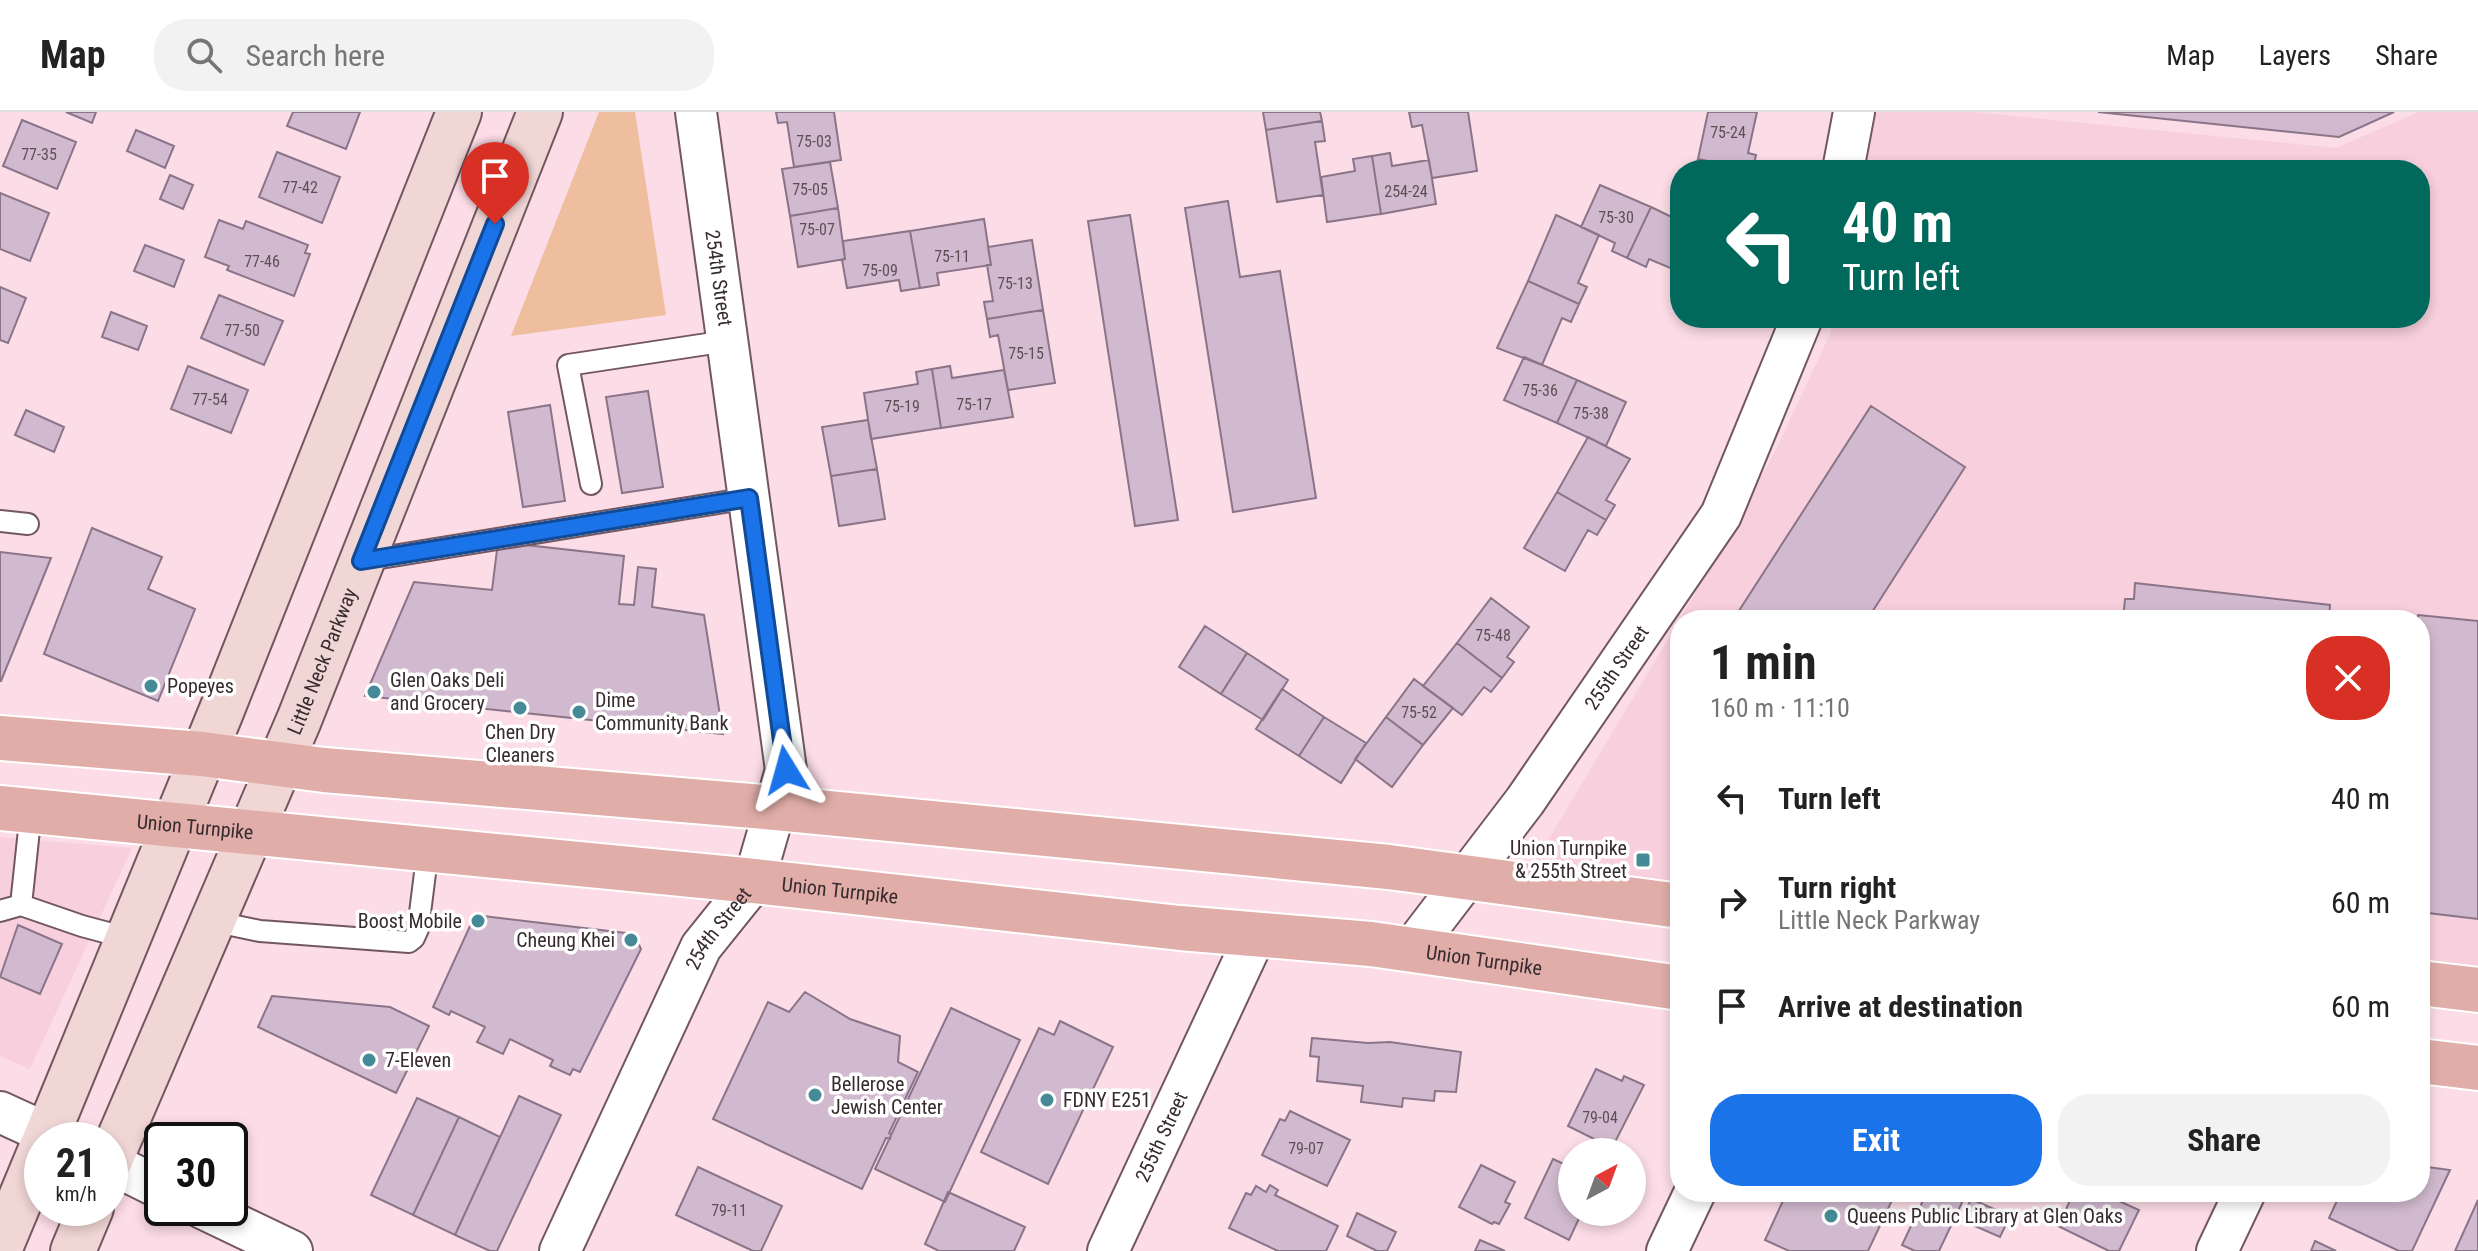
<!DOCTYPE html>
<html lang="en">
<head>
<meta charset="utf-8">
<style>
	:root { --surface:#fff; --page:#f2f2f2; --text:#222; --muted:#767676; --line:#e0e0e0; --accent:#1a73e8 }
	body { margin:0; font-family:"Roboto Condensed",sans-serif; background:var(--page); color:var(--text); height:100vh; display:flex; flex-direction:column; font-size:30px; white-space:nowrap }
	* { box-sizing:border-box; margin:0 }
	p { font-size:26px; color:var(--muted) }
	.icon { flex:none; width:44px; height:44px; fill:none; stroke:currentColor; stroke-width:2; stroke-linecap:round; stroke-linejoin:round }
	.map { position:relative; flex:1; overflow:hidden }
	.details { position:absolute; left:1670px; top:498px; width:760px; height:592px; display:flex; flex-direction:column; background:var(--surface); border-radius:32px; box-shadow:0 4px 12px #0003 }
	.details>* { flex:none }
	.guide { position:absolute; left:1670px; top:48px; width:760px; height:168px; border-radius:32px; box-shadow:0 4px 12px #0003; background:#00695c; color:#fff; overflow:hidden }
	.needle { width:52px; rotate:41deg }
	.buttons { position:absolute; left:1558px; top:1026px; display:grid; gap:16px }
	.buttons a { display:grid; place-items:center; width:88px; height:88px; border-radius:50%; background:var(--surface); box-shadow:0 4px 12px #0003; font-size:40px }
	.speed { position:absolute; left:24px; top:1010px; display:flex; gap:16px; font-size:40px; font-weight:700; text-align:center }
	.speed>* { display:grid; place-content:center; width:104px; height:104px; border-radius:50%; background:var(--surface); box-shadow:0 4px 12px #0003; line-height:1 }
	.speed small { font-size:20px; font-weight:400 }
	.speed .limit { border:4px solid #111; border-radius:12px; background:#fff; color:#111 }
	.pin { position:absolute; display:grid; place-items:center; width:68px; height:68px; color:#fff; margin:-82px -34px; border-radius:50% 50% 50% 0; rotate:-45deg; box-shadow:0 0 8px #0007 }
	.pin .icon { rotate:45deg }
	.me { position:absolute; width:88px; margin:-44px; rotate:352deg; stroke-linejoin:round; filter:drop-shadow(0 0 6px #0008) }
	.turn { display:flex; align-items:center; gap:28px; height:168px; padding:0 40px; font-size:36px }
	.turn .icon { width:104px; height:104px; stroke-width:2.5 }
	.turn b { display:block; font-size:56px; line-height:68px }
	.round { display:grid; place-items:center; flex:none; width:84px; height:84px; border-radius:32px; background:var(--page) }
	.headline { display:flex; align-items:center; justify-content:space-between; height:136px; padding:0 40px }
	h1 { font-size:48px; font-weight:700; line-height:60px }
	.cta { display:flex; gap:16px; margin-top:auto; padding:16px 40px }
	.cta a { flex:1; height:92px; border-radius:32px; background:var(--accent); color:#fff; font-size:32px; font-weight:700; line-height:92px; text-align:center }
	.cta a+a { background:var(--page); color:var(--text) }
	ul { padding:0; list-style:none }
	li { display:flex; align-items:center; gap:24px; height:104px; padding:0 40px }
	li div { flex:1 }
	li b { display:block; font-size:30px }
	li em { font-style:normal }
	header { display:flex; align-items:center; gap:48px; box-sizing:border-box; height:112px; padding:0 40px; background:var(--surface); border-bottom:2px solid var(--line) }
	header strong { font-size:38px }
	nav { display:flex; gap:44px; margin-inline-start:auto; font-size:28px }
	.search { width:560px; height:72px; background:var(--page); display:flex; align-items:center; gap:20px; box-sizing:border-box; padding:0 28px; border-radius:32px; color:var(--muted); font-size:30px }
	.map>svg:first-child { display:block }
</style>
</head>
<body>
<header>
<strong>Map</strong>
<div class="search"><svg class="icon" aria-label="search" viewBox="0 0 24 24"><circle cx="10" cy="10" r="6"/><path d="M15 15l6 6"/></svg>Search here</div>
<nav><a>Map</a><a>Layers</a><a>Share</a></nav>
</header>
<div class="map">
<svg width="2478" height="1139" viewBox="0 0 2478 1139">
	<rect width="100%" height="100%" fill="#fcdce6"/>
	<path fill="#f8cfdc" d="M1870,0H1975L2336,36L2419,0H2478V872L2420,866V508H1680V781L1529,760L1683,502L1775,340L1830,222L1833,206H2420V58H1860Z
		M0,725L132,736L30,957L0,944Z"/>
	<path fill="#eebe9e" d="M599,0H635L666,203L511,224Z"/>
	<path fill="#d1bacf" stroke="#897488" stroke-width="2" d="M66,0H96L92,11Z
		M293,0H360L346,37L287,14Z
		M776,0H834L841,48L794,55L787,10L778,11Z
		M1263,0H1320L1322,9L1266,18Z
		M1409,0H1468L1477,59L1432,66L1422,13L1412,15Z
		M1708,0H1757L1748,41L1756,43L1753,58L1698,47Z
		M2098,0H2394L2339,25Z
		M22,8L76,30L57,77L3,54Z
		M1322,9L1325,29L1315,30L1323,83L1277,90L1266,18Z
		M136,18L174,34L165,56L127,39Z
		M277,40L340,65L322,111L259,85Z
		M1390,41L1392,54L1429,48L1436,92L1381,102L1372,44Z
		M1372,44L1381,102L1327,110L1321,65L1355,59L1353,47Z
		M1698,47L1747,58H1695Z
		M830,50L838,96L790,104L782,57Z
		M170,63L193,73L183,97L160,87Z
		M1600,73L1651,95L1627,146L1612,139L1615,131L1581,115Z
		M0,81L49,101L30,149L0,137Z
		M1228,89L1240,165L1280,159L1316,386L1233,400L1185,96Z
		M1651,95L1680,109V160L1649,147L1646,155L1627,146Z
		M838,96L845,147L798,155L790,104Z
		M1130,103L1178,408L1135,414L1088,109Z
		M1556,103L1599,123L1578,171L1587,175L1579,192L1528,169Z
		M984,107L991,153L937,161L939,173L920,176L910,119Z
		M219,108L243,117L246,109L308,133L305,141L310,142L294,184L227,158L229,154L205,145Z
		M910,119L920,176L901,179L899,168L847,176L842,148L845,147L843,129Z
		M1032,128L1043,198L987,207L984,190L993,189L987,153H991L988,135Z
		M145,133L184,148L174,175L134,159Z
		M1528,169L1579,192L1571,210L1562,206L1542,253L1497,236Z
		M0,175L26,186L8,231L0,228Z
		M219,183L283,209L264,253L201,226Z
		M1043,198L1055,271L1008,278L998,223L990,225L987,207Z
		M111,200L147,214L138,238L102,225Z
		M1524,245L1577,268L1557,311L1504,288Z
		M188,254L248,278L231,321L171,297Z
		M950,254L952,266L1004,258L1013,305L941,316L932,257Z
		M932,257L941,316L871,327L864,281L918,272L916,260Z
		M1577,268L1626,290L1606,334L1557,311Z
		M648,279L663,375L622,381L606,285Z
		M550,293L565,389L523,395L508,300Z
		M1871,294L1965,355L1867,508H1733Z
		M26,298L64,315L54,340L15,323Z
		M868,308L877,357L831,364L822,315Z
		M1588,325L1630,347L1606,388L1615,393L1606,408L1557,380Z
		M877,357L885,407L839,414L831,364Z
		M1557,380L1606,408L1597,423L1588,418L1565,459L1524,436Z
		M92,416L162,445L148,477L195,497L158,589L44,542Z
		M498,430L624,444L619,492L634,493L638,455L656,457L652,495L704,503L723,622L365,584L414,470L492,478Z
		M0,440L51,446L1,569H0Z
		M2135,471L2330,493L2329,508H2123L2125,487H2134Z
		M1491,486L1529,515L1507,545L1514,550L1502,566L1457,531Z
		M2418,503L2478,509V807L2420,800V508H2417Z
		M1205,514L1247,541L1221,582L1179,555Z
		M1457,531L1502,566L1491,580L1484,575L1462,603L1423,574Z
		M1247,541L1288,568L1263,608L1221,582Z
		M1414,567L1453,596L1423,633L1386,605Z
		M1282,577L1324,605L1299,644L1256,617Z
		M1324,605L1366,631L1341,671L1299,644Z
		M1386,605L1423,633L1392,675L1355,647Z
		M475,803L634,822L641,837L580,960L573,957L570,963L550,954L553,948L510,927L503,942L477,930L485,915L451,899L449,903L433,895Z
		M18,813L62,832L40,882L0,865Z
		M805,880L850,907L900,924L898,950L918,960L889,1021L891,1022L890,1027L886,1026L862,1077L713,1007L768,890L789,900Z
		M272,884L390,895L429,914L396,981L258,915Z
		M951,896L1020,928L945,1090L875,1057Z
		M1060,909L1113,935L1048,1072L981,1040L1039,916L1054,923Z
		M1312,926L1368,931L1390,930L1461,940L1456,980L1435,979L1434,989L1403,986L1402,995L1361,990L1363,974L1317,969L1319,945L1310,944Z
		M1596,957L1622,969L1624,964L1644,973L1612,1036L1568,1014Z
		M519,984L561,1003L497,1139H490L455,1123Z
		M417,986L459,1005L413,1103L371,1083Z
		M1290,999L1350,1028L1327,1074L1262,1043L1280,1007L1285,1009Z
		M459,1005L500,1025L455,1123L413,1103Z
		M1553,1047L1568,1054L1570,1049L1572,1051V1100H1582L1569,1128L1525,1106Z
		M1481,1053L1515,1070L1505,1090L1510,1092L1499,1112L1494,1110L1492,1112L1459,1095Z
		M2420,1054L2450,1058L2412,1139H2399L2329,1106L2341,1080H2420Z
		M698,1055L782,1094L761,1139H753L676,1103Z
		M1270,1073L1278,1078L1275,1083L1338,1114L1326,1139H1278L1229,1116L1246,1081L1251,1083L1256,1074L1266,1080Z
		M948,1080L1025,1115L1014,1139H939L925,1132Z
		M1787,1080H1896L1868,1139H1789L1765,1128Z
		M1927,1080H1967L1939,1139H1915L1902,1133Z
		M2074,1080H2099L2139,1098L2119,1139H2109L2058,1114Z
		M1971,1087L2010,1104L2000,1125L1961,1108Z
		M2478,1088V1139H2455Z
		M1357,1101L1396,1120L1387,1139H1377L1347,1124Z
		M1480,1128L1505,1139H1475Z
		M2315,1129L2336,1139H2311Z"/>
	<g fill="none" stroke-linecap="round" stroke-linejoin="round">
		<defs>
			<path id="lane" d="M591,372L568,253L727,229
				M0,409L28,412
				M362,449L749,386
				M21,793L82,814L127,826
				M0,799L21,793L31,699
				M212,809L260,819L409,830L414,826L418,817L428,737"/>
			<g id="street">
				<path d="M1843,58L1854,0"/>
				<path id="s1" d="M1412,837L1525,689L1721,403L1802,206"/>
				<path d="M0,1000L61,1028"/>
				<path d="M110,1051L162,1077"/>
				<path d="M202,1096L292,1139"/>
				<path id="s2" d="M560,1139L701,835L754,769L786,658L696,0"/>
				<path id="s3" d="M1108,1139L1256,822"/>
				<path d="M1667,1139L1695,1080"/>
				<path d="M2217,1139L2245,1080"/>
			</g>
			<g id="secondary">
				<path d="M45,1028L221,600L459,0"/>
				<path id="s4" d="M110,1048L299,608L540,0"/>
				<path d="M0,1136L42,1035"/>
				<path d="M73,1139L91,1096"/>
			</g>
			<g id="primary">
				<path d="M0,626L202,642L324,658L776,696L1389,755L1680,794"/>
				<path id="s5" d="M0,696L754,769L1180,816L1371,832L1680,876"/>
				<path d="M2420,871L2478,878"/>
				<path d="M2420,949L2478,956"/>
			</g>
		</defs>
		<use href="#lane" stroke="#725760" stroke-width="24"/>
		<use href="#street" stroke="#725760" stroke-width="44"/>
		<use href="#secondary" stroke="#725760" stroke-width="48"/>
		<use href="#primary" stroke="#fff" stroke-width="48"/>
		<use href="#lane" stroke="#fff" stroke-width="20"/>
		<use href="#street" stroke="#fff" stroke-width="40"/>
		<use href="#secondary" stroke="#f0d6d4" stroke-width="44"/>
		<use href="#primary" stroke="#e0ada8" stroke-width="44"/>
	</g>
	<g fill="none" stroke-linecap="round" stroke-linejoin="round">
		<defs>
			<path id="route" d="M495,112L361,449L749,386L786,658"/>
		</defs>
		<use href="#route" stroke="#114b97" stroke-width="20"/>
		<use href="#route" stroke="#1a73e8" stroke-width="14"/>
	</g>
	<g fill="#458a97" stroke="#fff" stroke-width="3">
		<circle cx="151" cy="574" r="8"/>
		<circle cx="374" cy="580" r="8"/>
		<circle cx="520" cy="596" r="8"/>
		<circle cx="579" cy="600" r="8"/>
		<rect x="1635" y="740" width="16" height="16" rx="4"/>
		<circle cx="478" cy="809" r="8"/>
		<circle cx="631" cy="828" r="8"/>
		<circle cx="369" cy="948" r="8"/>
		<circle cx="815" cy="983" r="8"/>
		<circle cx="1047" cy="988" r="8"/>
		<circle cx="1831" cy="1104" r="8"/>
	</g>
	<g text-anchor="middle" stroke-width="7" stroke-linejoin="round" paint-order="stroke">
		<g font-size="16" fill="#5e4f57">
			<text x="1728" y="26">75-24</text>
			<text x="814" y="35">75-03</text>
			<text x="39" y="48">77-35</text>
			<text x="300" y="81">77-42</text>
			<text x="810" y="83">75-05</text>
			<text x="1406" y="85">254-24</text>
			<text x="1616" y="111">75-30</text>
			<text x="817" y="123">75-07</text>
			<text x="952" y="150">75-11</text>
			<text x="262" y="155">77-46</text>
			<text x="880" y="164">75-09</text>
			<text x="1015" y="177">75-13</text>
			<text x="242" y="224">77-50</text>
			<text x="1026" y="247">75-15</text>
			<text x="1540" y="284">75-36</text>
			<text x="210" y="293">77-54</text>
			<text x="974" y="298">75-17</text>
			<text x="902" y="300">75-19</text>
			<text x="1591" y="307">75-38</text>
			<text x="1493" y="529">75-48</text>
			<text x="1419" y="606">75-52</text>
			<text x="1600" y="1011">79-04</text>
			<text x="1306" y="1042">79-07</text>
			<text x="729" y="1104">79-11</text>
		</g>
		<g font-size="20" fill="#372b2f" stroke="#fff">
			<text transform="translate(719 166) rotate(82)" y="7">254th Street</text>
			<text dy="7" stroke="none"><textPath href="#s4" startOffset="542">Little Neck Parkway</textPath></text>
			<text dy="7" stroke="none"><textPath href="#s1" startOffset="348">255th Street</textPath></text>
			<text dy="7" stroke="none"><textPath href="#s5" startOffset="196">Union Turnpike</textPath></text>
			<text dy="7" stroke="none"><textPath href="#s5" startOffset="844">Union Turnpike</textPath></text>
			<text dy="7" stroke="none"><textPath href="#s2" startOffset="360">254th Street</textPath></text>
			<text dy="7" stroke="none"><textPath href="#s5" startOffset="1492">Union Turnpike</textPath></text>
			<text dy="7" stroke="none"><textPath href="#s3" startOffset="126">255th Street</textPath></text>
		</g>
		<g font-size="20" fill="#372b2f" stroke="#fff" text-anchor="start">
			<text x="390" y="575">Glen Oaks Deli<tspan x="390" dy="23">and Grocery</tspan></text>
			<text x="167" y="581">Popeyes</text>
			<text x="595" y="595">Dime<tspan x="595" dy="23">Community Bank</tspan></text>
			<text x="520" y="627" text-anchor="middle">Chen Dry<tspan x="520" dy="23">Cleaners</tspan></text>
			<text x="1627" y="743" text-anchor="end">Union Turnpike<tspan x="1627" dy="23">&amp; 255th Street</tspan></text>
			<text x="462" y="816" text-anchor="end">Boost Mobile</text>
			<text x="615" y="835" text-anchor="end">Cheung Khei</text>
			<text x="385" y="955">7-Eleven</text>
			<text x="831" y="979">Bellerose<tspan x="831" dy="23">Jewish Center</tspan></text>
			<text x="1063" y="995">FDNY E251</text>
			<text x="1847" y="1111">Queens Public Library at Glen Oaks</text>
		</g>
	</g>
</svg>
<div class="buttons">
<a><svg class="needle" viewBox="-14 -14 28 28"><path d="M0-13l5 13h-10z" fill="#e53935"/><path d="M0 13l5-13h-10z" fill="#767676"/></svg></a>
</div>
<div class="speed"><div>21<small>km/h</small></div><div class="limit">30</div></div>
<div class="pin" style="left:495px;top:112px;background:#d93025"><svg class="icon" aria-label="arrive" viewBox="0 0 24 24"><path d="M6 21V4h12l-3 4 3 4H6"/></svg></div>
<svg class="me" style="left:786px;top:658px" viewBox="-20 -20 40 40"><path d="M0-17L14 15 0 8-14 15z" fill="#1a73e8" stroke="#fff" stroke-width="4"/></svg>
<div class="guide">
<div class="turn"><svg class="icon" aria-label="left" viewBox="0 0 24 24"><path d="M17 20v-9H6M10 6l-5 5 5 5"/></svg><div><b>40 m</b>Turn left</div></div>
</div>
<section class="details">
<div class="headline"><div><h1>1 min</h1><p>160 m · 11:10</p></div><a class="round" style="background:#d93025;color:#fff"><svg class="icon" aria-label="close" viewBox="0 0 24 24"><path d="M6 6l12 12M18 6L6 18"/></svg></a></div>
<ul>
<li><svg class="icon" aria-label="left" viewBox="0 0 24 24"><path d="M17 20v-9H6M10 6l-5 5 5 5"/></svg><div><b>Turn left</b></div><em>40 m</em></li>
<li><svg class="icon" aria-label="right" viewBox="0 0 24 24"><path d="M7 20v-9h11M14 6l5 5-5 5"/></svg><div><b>Turn right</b><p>Little Neck Parkway</p></div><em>60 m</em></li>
<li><svg class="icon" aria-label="arrive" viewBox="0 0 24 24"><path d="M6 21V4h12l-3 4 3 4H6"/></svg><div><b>Arrive at destination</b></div><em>60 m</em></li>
</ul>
<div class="cta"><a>Exit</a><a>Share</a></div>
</section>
</div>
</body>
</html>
